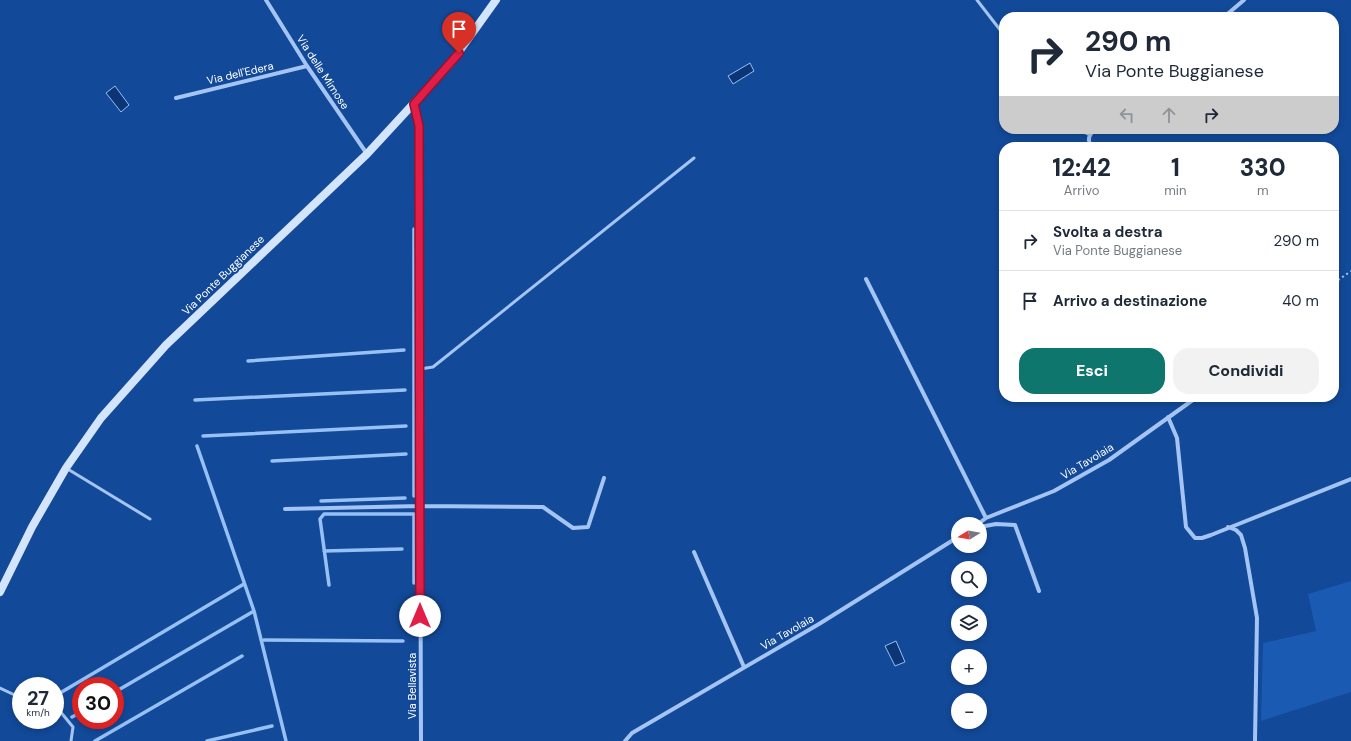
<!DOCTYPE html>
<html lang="it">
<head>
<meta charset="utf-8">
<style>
	:root { --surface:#fff; --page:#f2f2f3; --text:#1f2937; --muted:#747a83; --line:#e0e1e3; --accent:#0f766e }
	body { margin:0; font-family:"DM Sans",sans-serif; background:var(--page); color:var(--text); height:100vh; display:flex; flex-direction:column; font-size:15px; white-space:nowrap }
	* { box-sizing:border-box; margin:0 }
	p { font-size:13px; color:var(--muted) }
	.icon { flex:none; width:22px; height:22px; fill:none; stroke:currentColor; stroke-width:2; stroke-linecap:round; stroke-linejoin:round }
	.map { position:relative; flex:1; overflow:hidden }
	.drawer { position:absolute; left:999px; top:142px; width:340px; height:260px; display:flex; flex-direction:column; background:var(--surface); border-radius:16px; box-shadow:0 2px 6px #0003 }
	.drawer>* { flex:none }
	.guide { position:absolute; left:999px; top:12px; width:340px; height:122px; border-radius:16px; box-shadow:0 2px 6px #0003; background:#fff; color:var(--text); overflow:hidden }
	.needle { width:26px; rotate:259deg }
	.fabs { position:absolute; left:951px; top:517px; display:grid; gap:8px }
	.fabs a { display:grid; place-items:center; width:36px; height:36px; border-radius:50%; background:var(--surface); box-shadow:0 2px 6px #0003; font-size:20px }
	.speed { position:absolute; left:12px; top:677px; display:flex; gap:8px; font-size:20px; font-weight:700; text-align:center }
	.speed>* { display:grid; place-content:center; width:52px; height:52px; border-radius:50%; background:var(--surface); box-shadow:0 2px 6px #0003; line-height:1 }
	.speed small { font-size:10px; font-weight:400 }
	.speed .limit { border:6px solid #d22; background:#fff; color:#111 }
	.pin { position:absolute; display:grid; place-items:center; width:34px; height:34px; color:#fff; margin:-41px -17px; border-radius:50% 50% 50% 0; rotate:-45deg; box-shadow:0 0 4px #0007 }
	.pin .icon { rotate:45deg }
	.me { position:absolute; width:44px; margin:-22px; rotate:0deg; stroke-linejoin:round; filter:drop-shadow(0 0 3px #0008) }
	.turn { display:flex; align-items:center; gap:14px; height:84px; padding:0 20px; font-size:18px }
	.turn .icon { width:52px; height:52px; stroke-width:2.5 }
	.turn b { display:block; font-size:28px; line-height:34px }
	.lanes { display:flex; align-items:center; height:38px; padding:0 20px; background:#0003; justify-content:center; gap:20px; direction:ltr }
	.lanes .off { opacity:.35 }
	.eta { display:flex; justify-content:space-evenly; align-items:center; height:68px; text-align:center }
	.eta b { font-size:24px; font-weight:800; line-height:28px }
	.primary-button { display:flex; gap:8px; margin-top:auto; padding:8px 20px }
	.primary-button a { flex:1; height:46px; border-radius:16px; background:var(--accent); color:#fff; font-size:16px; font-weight:800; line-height:46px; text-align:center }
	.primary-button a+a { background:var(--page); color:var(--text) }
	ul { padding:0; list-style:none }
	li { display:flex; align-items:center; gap:12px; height:60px; padding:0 20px; border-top:1px solid var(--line) }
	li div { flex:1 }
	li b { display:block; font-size:15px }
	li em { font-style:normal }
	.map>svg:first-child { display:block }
</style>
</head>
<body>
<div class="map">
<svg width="1351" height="741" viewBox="0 0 1351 741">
	<rect width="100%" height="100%" fill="#124998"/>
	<path fill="#1a5ab2" d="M1351,581V692L1261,721L1263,643L1316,631L1308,594Z"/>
	<path fill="#0b3574" stroke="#96c0f6" d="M750,63L754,71L733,84L728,76Z
		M115,86L129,105L121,112L106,93Z
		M896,641L905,662L895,666L885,646Z"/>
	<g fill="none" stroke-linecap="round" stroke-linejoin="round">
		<path stroke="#96c0f6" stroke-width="3.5" d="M248,361L404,350
			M195,400L405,390
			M203,436L406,426
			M197,446L254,611L286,741
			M272,461L406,454
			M414,496V229
			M321,501L405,498
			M324,551L402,549
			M329,585L320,519L324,514H414V583
			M264,640L403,641
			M115,692L254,611
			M55,696L244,584
			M72,717L81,712
			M95,741L242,656
			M207,741L272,726"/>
		<path stroke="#a4c5f3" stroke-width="2" stroke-dasharray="2 3" stroke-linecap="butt" d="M1334,283L1351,271"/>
		<path stroke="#a4c5f3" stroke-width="3" d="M977,0L1004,35
			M1077,129L1090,135
			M420,369L433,367L694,158
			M66,468L150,519
			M0,688L21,698
			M55,709L59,710L73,727L71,741"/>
		<path stroke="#a4c5f3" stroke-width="4" d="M266,0L307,66L367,154
			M1224,17L1244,0
			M176,98L307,66
			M414,104L419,126L421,741
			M1091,147C1087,139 1089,135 1095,129
			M866,279L986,518
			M1168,417L1177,438L1186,527L1195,538H1202L1211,535L1351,479
			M285,509L420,506L543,507L573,528L588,527L604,478
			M978,524L986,518L1054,491L1109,460L1197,397
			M980,527L996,524L1015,525L1039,591
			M1228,527L1236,530L1241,535L1245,548L1257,618L1255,741
			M694,552L744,667
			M625,741L632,733L819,624L958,537"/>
		<path stroke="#d3e4fd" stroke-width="8" d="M0,592L32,527L66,468L101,418L166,345L367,154L451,63L496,0"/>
	</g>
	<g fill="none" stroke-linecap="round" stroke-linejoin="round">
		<defs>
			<path id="route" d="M420,616L419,126L414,104L459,53"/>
		</defs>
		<use href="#route" stroke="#92132f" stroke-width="10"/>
		<use href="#route" stroke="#e11d48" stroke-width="7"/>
	</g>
	<g text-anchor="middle" stroke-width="4" stroke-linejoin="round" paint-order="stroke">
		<g font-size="11" fill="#fff" stroke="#124998">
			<text transform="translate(323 72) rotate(57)" y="4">Via delle Mimose</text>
			<text transform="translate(240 73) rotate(-13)" y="4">Via dell'Edera</text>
			<text transform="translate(223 275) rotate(-44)" y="4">Via Ponte Buggianese</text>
			<text transform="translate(1087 461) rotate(-31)" y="4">Via Tavolaia</text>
			<text transform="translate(787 632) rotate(-30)" y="4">Via Tavolaia</text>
			<text transform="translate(412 686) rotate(-90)" y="4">Via Bellavista</text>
		</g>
	</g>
</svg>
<div class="fabs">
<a><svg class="needle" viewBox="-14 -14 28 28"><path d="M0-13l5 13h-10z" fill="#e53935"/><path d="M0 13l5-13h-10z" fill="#747a83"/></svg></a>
<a><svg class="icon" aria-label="search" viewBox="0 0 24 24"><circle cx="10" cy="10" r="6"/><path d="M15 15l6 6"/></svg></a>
<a><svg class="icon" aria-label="layers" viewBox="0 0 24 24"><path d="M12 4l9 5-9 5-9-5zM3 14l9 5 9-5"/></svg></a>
<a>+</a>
<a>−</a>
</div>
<div class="speed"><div>27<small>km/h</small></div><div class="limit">30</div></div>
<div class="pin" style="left:459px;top:53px;background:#d93025"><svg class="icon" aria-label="arrive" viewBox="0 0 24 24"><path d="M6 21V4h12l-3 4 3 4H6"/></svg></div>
<svg class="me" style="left:420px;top:616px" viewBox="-20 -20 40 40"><circle r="19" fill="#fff"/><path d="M0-13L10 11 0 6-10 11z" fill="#e11d48"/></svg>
<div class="guide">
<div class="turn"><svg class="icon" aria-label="right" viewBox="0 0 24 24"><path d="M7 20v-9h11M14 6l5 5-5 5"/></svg><div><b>290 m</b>Via Ponte Buggianese</div></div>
<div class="lanes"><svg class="icon off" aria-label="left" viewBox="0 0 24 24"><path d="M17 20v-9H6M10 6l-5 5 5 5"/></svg><svg class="icon off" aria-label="ahead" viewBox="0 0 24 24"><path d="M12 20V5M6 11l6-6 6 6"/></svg><svg class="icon" aria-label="right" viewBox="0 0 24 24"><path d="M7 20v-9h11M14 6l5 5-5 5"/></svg></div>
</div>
<section class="drawer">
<div class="eta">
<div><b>12:42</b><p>Arrivo</p></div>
<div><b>1</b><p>min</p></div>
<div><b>330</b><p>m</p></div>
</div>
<ul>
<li><svg class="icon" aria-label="right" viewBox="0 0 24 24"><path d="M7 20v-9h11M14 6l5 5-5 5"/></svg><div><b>Svolta a destra</b><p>Via Ponte Buggianese</p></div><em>290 m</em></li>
<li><svg class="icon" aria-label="arrive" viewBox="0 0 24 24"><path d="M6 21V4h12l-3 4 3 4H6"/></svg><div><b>Arrivo a destinazione</b></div><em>40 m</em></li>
</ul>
<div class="primary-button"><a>Esci</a><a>Condividi</a></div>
</section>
</div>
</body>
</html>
